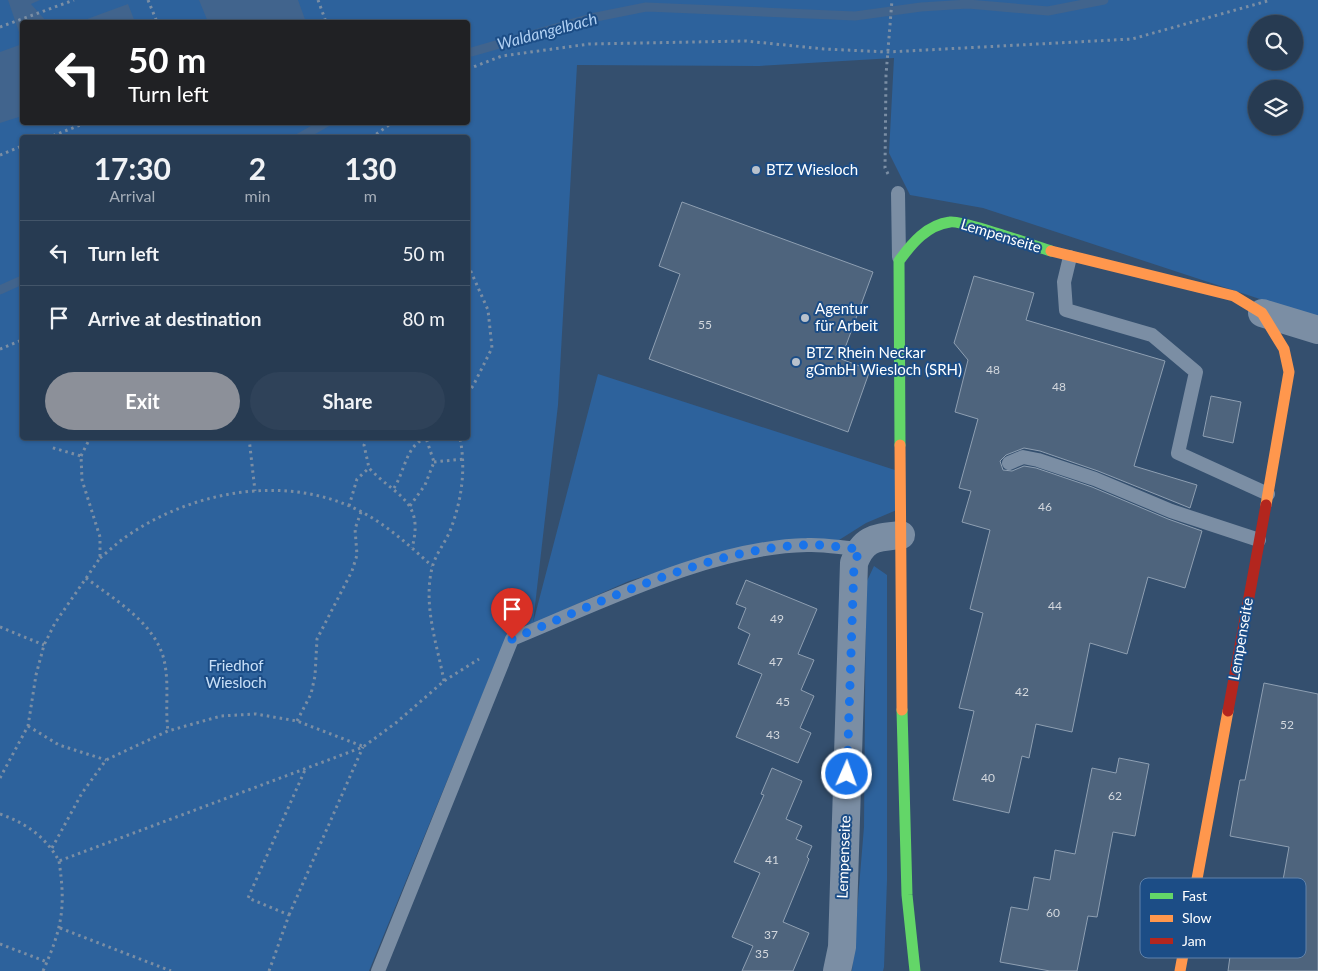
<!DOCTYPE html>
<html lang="en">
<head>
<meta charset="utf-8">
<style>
	:root { --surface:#273b52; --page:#2f4259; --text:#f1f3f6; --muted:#a4adb8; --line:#435569; --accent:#8c9099 }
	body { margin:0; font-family:Lato,sans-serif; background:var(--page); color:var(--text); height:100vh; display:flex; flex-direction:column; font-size:19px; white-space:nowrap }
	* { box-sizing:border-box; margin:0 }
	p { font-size:16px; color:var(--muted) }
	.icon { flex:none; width:28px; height:28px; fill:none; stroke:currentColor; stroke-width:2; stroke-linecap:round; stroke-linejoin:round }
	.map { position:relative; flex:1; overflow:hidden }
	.panel { position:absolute; left:20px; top:135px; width:450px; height:305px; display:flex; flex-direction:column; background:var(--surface); border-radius:5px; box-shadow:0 1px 4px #0004,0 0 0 1px var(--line) }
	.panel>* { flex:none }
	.top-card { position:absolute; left:20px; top:20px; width:450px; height:105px; border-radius:5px; box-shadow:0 1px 4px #0004,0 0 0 1px var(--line); background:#202124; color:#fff; overflow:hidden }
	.tools { position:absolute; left:1248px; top:15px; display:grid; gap:10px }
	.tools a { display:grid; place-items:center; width:55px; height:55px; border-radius:50%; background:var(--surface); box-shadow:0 1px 4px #0004,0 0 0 1px var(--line); font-size:25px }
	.pin { position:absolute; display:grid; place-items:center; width:42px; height:42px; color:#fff; margin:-51px -21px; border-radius:50% 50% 50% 0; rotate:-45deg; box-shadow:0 0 5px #0007 }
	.pin .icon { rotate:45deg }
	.me { position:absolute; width:55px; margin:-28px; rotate:2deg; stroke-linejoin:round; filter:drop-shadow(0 0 4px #0008) }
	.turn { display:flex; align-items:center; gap:18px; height:105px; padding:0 25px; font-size:22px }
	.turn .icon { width:65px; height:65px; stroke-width:2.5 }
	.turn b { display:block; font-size:35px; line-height:42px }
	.eta { display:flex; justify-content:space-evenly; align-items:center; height:85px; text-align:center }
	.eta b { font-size:30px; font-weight:700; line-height:35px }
	.cta { display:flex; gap:10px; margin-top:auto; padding:10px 25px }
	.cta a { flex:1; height:58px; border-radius:30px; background:var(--accent); color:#fff; font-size:20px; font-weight:700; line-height:58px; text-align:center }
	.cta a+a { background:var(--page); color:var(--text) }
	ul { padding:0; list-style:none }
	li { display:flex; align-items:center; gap:15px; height:65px; padding:0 25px; border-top:1px solid var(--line) }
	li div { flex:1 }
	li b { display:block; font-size:19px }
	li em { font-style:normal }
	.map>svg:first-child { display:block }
</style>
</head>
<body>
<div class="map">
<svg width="1318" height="971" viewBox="0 0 1318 971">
	<rect width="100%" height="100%" fill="#344f6e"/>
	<path fill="#2d629c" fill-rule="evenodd" d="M0,0H1318V318L983,208L910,195L889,153L894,58L759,66L577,65L558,405L533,623L598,374L898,471L899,509L866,523L839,540L788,542L727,551L629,581L559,612L499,654L369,971H0ZM22,22H468V122H22ZM1256,24H1294V61H1256ZM1256,89H1294V126H1256ZM22,138H468V438H22Z
		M874,566L887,575V880L884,967L883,971H852L864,827L866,583Z"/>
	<path fill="#41648d" d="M8,0H40L31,4L47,22H22V41Z
		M199,0H298L306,22H208Z
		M128,4L135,22H79Z
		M22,44V116L0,123V52Z"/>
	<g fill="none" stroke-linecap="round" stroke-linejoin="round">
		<path stroke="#41648d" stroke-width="9" d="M468,53L591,18L646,7L855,16L921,7L968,4L1048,11L1104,0
			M299,138L327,122
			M0,290L22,280"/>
	</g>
	<path fill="#4e647d" stroke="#8e9fb2" d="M682,202L873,272L841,359L870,370L848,432L649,359L680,274L659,266Z
		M974,276L1034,293L1026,320L1165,361L1134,466L1197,485L1190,508L1098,471L1040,451L1024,448L1006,455L1000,461L1003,470L1012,471L1024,466L1036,468L1092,487L1168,519L1202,531L1185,588L1148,577L1127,654L1090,643L1072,732L1036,724L1029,758L1022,756L1009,813L953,800L974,711L959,708L983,613L970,609L990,530L962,522L971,491L959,488L978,419L955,412L968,360L954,343Z
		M1211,396L1241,402L1233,443L1203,436Z
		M746,580L817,609L798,654L814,660L801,690L814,696L800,728L811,733L798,763L736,737L762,674L738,664L750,634L738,628L746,608L736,604Z
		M1264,683L1318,694V971H1228L1234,927L1273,935L1289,847L1230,836L1240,780H1245Z
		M1119,758L1149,764L1135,836L1113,832L1097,917L1088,916L1077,971H1050L1000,962L1011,907L1028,910L1034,877L1050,880L1055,850L1075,854L1092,768L1116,773Z
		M772,768L802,781L786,819L802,826L796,839L812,846L807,857L809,859L783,922L809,933L793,971H742L753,946L732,937L760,873L734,862L764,795L761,794Z"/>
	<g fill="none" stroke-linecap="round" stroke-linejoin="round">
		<path stroke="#7b8ea4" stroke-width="3" stroke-dasharray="2.5 4" stroke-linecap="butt" d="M148,0L157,22
			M318,0L326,22
			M0,27L74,0
			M468,69L502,56L589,44L746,41L824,49L888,52L1132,39L1271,0
			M47,138L88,122
			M371,138L393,122
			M0,155L22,146
			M888,174L885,168L886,75L892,0
			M468,265L488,310L492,348L473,386L468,392
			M0,349L22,340
			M249,438L255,491
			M367,438L364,445L369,468
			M81,456L90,438
			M434,462L464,459
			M394,488C405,471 406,445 426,438
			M349,506L357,479L369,468C395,496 425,500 412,548
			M410,506L425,485L434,462L426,438
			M100,558C110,550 119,541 130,534C196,490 288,474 360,511C387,525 410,546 432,566
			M86,578C115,600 159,625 165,665C169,686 165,709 168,731
			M0,627L44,645
			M444,681C437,644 423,606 432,568C435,555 445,543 450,531C462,500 466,469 460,438
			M297,721L311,694L315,676L317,639L352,571L357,555L355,529L361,512
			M28,726L59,745L106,760
			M0,778L28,726L36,675L44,645L55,623L100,558V537L82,480L81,456L50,447
			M0,814C26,823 46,837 59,861L363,747L397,722L444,681L479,659
			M52,848L82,793L106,760L168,731L221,716L256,714L297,721L362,746
			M289,915L363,747
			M60,928L171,971
			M0,944L47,962
			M43,971C62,928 66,908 59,861
			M269,971L289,915L248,898L305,770"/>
		<path stroke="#7b8ea4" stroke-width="14" d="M898,193L899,257
			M1070,257L1064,282L1066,310L1152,335L1196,372L1178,453L1268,494
			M1009,463L1023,457L1038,460L1095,479L1171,511L1259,540
			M378,971L512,639C600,603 711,547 807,545C824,544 842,548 860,549"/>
		<path stroke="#7b8ea4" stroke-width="28" d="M1262,313L1318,330
			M837,971L842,947L854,563C864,537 876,538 901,535"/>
		<path stroke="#63d668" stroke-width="11" d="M900,445L899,261C912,243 927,225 950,222C962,220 1035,246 1051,251
			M902,710L907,895L915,971"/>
		<path stroke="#ff974d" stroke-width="11" d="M1051,251L1234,296L1262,313L1284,349L1289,372L1266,505
			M900,445L902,710
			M1180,971L1228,711"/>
		<path stroke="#b3261e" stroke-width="11" d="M1228,711L1266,505"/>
	</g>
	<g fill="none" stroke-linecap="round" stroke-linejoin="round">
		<path stroke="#1a73e8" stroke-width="9" stroke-dasharray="0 16.2" d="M512,639C599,603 712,547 807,545C824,544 842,548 860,549L854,564L847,774"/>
	</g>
	<g fill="#b8c1cc" stroke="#1c4d86" stroke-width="2">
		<circle cx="756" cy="170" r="5"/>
		<circle cx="805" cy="318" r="5"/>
		<circle cx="796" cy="362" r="5"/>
	</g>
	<g text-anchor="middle" stroke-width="4" stroke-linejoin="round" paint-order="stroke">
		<g font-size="12" fill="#d3d8de">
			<text x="705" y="329">55</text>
			<text x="993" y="374">48</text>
			<text x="1059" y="391">48</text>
			<text x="1045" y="511">46</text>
			<text x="1055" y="610">44</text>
			<text x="777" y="623">49</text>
			<text x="776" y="666">47</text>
			<text x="1022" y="696">42</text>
			<text x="783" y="706">45</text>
			<text x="1287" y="729">52</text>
			<text x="773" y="739">43</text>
			<text x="988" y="782">40</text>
			<text x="1115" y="800">62</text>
			<text x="772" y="864">41</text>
			<text x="1053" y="917">60</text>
			<text x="771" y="939">37</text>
			<text x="762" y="958">35</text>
		</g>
		<g font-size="15" fill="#fff" stroke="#1c4d86" text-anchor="start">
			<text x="766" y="175">BTZ Wiesloch</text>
			<text x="815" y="314">Agentur<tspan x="815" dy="17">für Arbeit</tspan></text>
			<text x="806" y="358">BTZ Rhein Neckar<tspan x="806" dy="17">gGmbH Wiesloch (SRH)</tspan></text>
		</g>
		<g font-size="15" fill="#fff" stroke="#1c4d86">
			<text transform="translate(1001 236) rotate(17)" y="5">Lempenseite</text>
			<text transform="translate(1241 639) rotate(-80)" y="5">Lempenseite</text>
			<text transform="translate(844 857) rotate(-88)" y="5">Lempenseite</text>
		</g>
		<g font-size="15" fill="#c9e0f8" stroke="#1c4d86">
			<text x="236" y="671">Friedhof<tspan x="236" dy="17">Wiesloch</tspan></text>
		</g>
		<g font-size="16" font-style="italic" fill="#b0d0f3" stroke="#1c4d86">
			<text transform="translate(547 31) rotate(-15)" y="6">Waldangelbach</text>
		</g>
	</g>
	<rect x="1140" y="878" width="166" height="80" rx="8" fill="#1c4d86" stroke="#6082aa" stroke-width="1"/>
	<rect x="1150" y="893" width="23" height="6" fill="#63d668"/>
	<rect x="1150" y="915" width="23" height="7" fill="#ff974d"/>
	<rect x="1150" y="938" width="23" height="6" fill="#b3261e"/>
	<g font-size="14" fill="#fff">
		<text x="1182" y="901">Fast</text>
		<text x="1182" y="923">Slow</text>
		<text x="1182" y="946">Jam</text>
	</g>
</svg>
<div class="tools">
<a><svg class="icon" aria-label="search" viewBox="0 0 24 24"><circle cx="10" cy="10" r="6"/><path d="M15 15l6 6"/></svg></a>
<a><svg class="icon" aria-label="layers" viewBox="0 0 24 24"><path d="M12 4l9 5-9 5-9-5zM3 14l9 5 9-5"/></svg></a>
</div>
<div class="pin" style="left:512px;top:639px;background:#d93025"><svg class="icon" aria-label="arrive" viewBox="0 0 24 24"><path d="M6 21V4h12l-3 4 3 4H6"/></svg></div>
<svg class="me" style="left:847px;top:774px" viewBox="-20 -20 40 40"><circle r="17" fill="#1a73e8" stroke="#fff" stroke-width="3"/><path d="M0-11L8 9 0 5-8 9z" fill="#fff"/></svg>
<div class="top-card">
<div class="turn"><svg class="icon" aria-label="left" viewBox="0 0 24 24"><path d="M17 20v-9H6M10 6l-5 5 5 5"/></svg><div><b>50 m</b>Turn left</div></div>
</div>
<section class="panel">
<div class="eta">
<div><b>17:30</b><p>Arrival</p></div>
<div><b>2</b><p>min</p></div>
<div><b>130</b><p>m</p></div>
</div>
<ul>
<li><svg class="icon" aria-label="left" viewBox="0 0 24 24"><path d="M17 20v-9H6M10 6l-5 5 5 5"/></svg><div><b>Turn left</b></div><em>50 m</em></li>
<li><svg class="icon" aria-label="arrive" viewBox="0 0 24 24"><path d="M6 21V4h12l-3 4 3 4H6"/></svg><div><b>Arrive at destination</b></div><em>80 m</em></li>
</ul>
<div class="cta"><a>Exit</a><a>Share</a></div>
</section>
</div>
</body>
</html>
